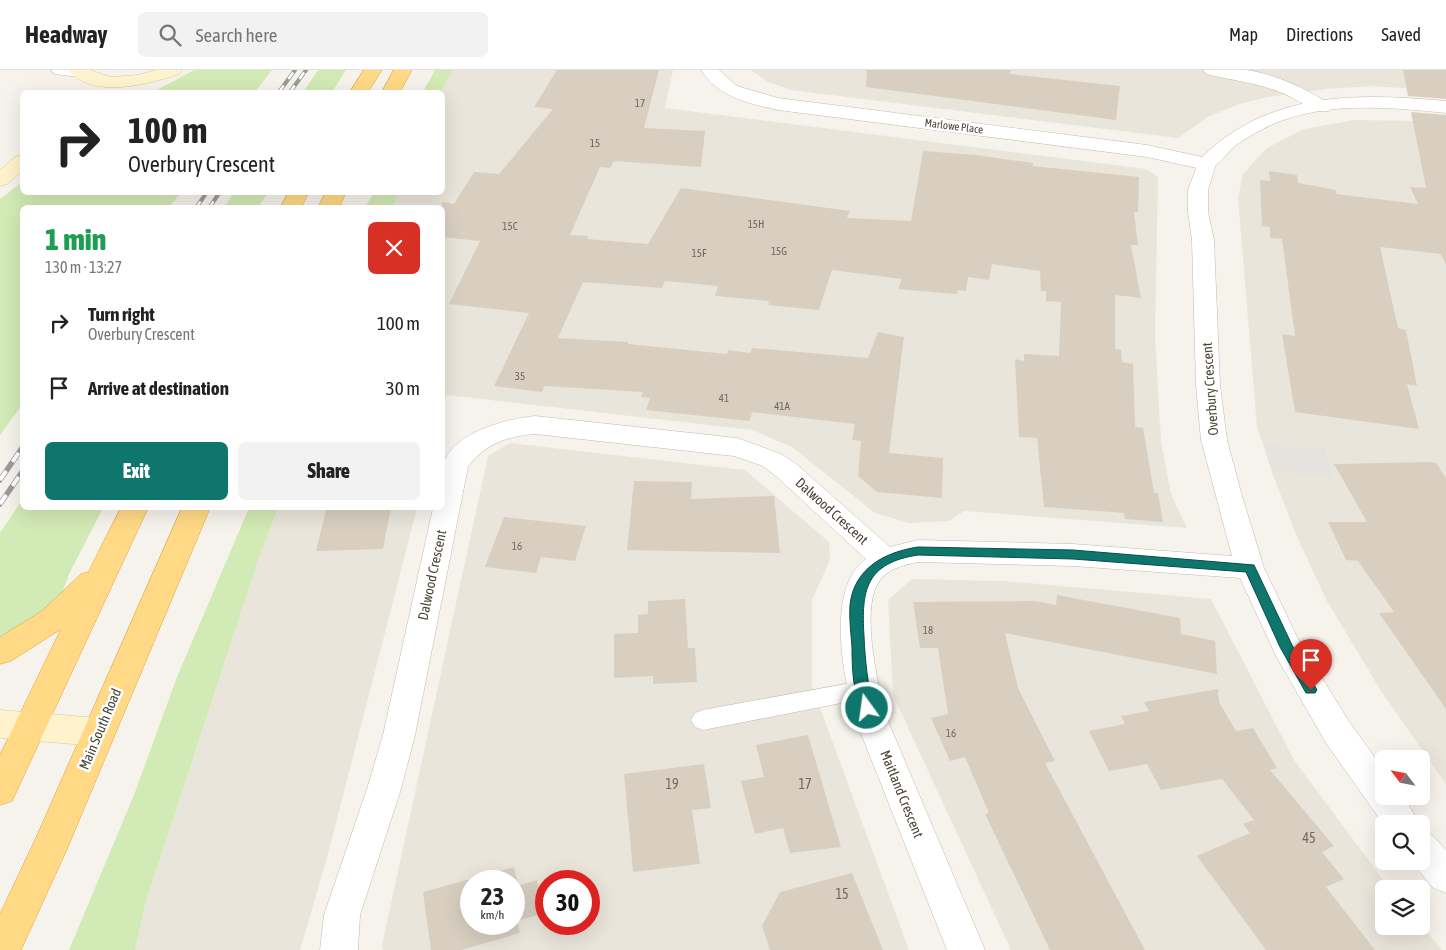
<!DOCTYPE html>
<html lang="en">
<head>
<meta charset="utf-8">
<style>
	:root { --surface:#fff; --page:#f2f2f2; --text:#222; --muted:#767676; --line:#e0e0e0; --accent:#0f766e }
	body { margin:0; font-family:"Asap Condensed",sans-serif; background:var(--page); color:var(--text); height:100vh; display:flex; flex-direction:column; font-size:19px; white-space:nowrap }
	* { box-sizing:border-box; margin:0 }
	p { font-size:16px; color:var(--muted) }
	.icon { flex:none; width:28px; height:28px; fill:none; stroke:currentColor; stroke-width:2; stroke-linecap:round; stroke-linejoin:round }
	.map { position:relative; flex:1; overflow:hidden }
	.details { position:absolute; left:20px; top:135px; width:425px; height:305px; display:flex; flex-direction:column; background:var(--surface); border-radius:8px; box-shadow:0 5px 20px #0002 }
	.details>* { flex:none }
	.banner { position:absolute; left:20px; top:20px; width:425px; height:105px; border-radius:8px; box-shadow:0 5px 20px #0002; background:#fff; color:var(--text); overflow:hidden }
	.needle { width:32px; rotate:302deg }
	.buttons { position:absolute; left:1375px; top:680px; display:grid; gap:10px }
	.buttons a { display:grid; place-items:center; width:55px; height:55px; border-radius:8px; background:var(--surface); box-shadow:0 5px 20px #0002; font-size:25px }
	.speed { position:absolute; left:460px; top:800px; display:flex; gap:10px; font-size:25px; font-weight:700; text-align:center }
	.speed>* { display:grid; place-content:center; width:65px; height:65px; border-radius:50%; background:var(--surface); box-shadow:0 5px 20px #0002; line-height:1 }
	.speed small { font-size:12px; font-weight:400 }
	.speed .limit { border:8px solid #d22; background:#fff; color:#111 }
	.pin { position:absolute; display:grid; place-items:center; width:42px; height:42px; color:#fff; margin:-51px -21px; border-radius:50% 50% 50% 0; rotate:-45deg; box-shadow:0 0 5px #0007 }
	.pin .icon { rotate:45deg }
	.me { position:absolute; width:55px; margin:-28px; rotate:346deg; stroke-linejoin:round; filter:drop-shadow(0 0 4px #0008) }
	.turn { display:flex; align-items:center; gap:18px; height:105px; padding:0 25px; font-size:22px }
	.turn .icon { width:65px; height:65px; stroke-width:2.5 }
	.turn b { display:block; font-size:35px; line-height:42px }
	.round { display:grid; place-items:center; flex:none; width:52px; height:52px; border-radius:8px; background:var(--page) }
	.headline { display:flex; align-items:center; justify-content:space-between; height:85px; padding:0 25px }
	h1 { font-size:30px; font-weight:800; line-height:38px; color:#1e9e55 }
	.primary-button { display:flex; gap:10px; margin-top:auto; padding:10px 25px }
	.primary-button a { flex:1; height:58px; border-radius:8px; background:var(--accent); color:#fff; font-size:20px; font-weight:800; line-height:58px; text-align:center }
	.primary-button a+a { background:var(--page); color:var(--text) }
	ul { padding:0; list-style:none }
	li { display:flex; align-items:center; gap:15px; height:65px; padding:0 25px }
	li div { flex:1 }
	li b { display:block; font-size:19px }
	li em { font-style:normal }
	header { display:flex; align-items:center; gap:30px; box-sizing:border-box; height:70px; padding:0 25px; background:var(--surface); border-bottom:1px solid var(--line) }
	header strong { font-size:24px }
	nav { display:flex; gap:28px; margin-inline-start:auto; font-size:18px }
	.search { width:350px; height:45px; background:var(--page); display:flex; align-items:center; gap:12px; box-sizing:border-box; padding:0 18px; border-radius:8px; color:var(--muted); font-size:19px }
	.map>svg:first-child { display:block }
</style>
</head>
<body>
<header>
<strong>Headway</strong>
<div class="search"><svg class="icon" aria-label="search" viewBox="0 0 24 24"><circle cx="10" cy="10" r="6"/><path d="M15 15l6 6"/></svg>Search here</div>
<nav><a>Map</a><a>Directions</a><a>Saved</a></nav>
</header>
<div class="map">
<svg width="1446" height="880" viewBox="0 0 1446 880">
	<rect width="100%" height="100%" fill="#f6f3ec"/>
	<path fill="#eae5da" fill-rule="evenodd" d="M453,0H673L665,38L1146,99L1158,107L1155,265L1161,372L1171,424L1187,458L964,441L949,451L909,453L875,443L792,377L752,360L446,325L443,336L442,138H393L398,123L442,122L441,22Z
		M751,0H1446V21L1371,16L1327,19L1268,27L1239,34L1208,47L1178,68L791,20L768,12Z
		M1354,50L1418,51L1446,54V714L1381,621L1327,531L1297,467L1272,402L1334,406L1325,378L1263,374L1257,357L1238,128L1243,104L1267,78L1304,59Z
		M510,373L745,400L829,472L830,490L812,530V616L909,880H383L382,875L488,386ZM471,811H514V854H471ZM546,811H589V854H546Z
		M278,438H417L327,788L300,880H135L146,831L259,488Z
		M912,509L1004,511L1211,529L1294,690L1390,819H1384V856L1421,855L1442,880H1011L893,625L888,530Z"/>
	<path fill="#e6e2dd" d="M1263,374L1325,378L1334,407L1272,402Z"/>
	<path fill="#d2eab5" d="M194,0H272L255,22H153Z
		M318,0H346L332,22H303Z
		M435,0H453L441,22H423Z
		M22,112V122L181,123L169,137L22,138V335L0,365V129Z
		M234,123V122L268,123L258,137H224Z
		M374,123V122L398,123L393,137H365Z
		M22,430V438H103L69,504L62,523L45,539L0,570V463Z
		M249,438H278L259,488L146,831L135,880H69L134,725L177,607Z"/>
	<path fill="#d8cfc1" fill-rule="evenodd" d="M557,0H659L644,58L705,61L701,97L614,91L610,98L600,97L570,165L588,166L587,169L648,174L681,118L850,141L847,148L911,151L923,81L976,85L1033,93V96L1139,107L1138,142H1134L1138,175H1131L1141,228L1115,225V279L1121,280L1122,292L1133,294L1135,357L1143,358L1154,423H1158L1163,452L1125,449L1124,443L1044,437L1037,368L1019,367L1015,289L1024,291V284L1059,286L1061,232L1046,231V221H1041L1040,201L992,194L989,210L968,207L966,221L958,220L957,224L898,219L902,209L832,200L819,240L768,235L769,231L715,226L718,216L665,211L662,218L583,212L558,268L628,272V274L727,284L728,280L750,283L752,278L868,288L878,262L904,267L889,383L943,388L942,428L877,422L858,406L861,371L852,370L855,354L752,342L750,351L646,340L650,328L641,327L643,322L544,316L542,322L494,316L529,243L449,234L480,171L442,167V132L454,134L474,102L499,104L553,39L534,37Z
		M867,0H1011L1010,4L1120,16L1116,50L866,17Z
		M1403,0H1446V29L1408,26Z
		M1411,42L1446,45V195L1441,184L1380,177L1398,258L1406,260L1417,316L1407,314L1419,359L1295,342L1282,264L1295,266L1282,169L1270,168V157L1262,156L1260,110L1270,111L1269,101L1297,105L1298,113L1336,120V124L1418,134L1410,117L1426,118Z
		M1428,392L1436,393L1446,408V639L1379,543L1394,542L1358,491L1346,490L1328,452H1367L1334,394Z
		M634,411L692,412L691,429L774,426L780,483L627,480Z
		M391,438L383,479L316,481L326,440Z
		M504,447L586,456L575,491L541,487L536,503L485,497Z
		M1057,525L1180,548L1181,564L1215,571L1217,604L1005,563L1018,618L1055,691L1045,693L1145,880H1050L985,744L989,743L965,687L950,691L931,648L948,644L938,578H920L913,532L1034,531L1056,535Z
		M685,529L688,578H695L697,612L653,614V606L614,608V564L638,563V545L648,544V531Z
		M1218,619L1219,632L1236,661L1253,658L1277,698L1270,700L1334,776L1322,782L1344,809L1326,817L1375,880H1266L1197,786L1250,763L1243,754L1254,750L1222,709L1161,720L1147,694L1109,701L1089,661L1125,654L1121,646L1149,641L1144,632Z
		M808,665L841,777L790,783L783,758L755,764L741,711L764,707L756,675Z
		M704,694L711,738L692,740L700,794L633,802L624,704Z
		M514,797L518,816L537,810L544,843L517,851L520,863L461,880H431L423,822ZM471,811H514V854H471Z
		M852,803L883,880H770L762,856L780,822Z"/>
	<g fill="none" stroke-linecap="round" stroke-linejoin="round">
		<defs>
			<path id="service" d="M862,611L870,613L873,620L870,627L862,629L703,660L695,657L691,650L695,643L703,640Z"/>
			<path id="minor" d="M51,0H87L89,2L86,6L80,7L54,4Z
				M1203,0C1217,0 1232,0 1246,0C1275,4 1304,18 1329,33L1331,37L1329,41C1314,44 1302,32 1289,26C1262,13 1235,11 1206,4Z
				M1206,88L1213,90L1216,94L1208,120V142L1214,170L1220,315L1227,370L1242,426L1264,498L1299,571L1350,653L1384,700V726H1403L1420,754L1384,755L1326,673L1276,586L1240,508L1073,496L918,492C903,495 887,499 878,513C860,542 879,625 890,656L985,880H947L858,656C844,616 824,518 866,489L777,407L763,396L734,386L535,364C508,366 484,374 468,397L415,665L401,719L360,845L358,880H320L324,845L367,719L383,665L433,438H442C442,425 439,407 443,395C452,362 507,349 535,346L737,368L781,384L795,393L890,477L918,470L1073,474L1232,486L1201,370L1196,315L1192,170L1188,142V120L1199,90Z
				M1421,761L1433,766L1446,780V823L1433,818L1411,791H1421Z"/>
			<path id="tertiary" d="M701,0H719L737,16L778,28L1147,75L1202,87C1270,21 1357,23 1446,31V43C1387,37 1316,30 1261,60C1253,64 1243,70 1235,76C1225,84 1219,97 1206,100L1147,87L778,40C748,33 719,28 701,0Z"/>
			<path id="secondary" d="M69,0H90L111,7L138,5L156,0H182L179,4C151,14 90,30 69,0Z
				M22,85V101L7,114L0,116V100L15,87Z
				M0,640L98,648L109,652L114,662L109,672L98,676L0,668Z"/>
			<path id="trunk" d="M364,0H382L368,22H350Z
				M394,0H412L400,22H382Z
				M289,122H309L301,138H280Z
				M326,122H346L339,138H318Z
				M121,438H148L12,731L0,735V685L61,559L11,591L0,594V567L42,541L81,504L88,502Z
				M182,438H210L67,779L21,880H0V844L35,770Z"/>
		</defs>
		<use href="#service" stroke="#c2bbae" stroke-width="1"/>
		<use href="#minor" stroke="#c2bbae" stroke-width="1"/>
		<use href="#tertiary" stroke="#c2bbae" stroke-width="1"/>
		<use href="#secondary" stroke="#d6c79b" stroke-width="1"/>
		<use href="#trunk" stroke="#e0a43c" stroke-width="1"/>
		<use href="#service" fill="#fff" fill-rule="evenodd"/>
		<use href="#minor" fill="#fff" fill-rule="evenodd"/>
		<use href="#tertiary" fill="#fff" fill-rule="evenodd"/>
		<use href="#secondary" fill="#fff3cd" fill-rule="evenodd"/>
		<use href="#trunk" fill="#ffd985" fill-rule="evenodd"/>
		<defs>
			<path id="rail-far1" d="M279,22L295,0
				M290,22L306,0
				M196,138L207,122
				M209,138L220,122"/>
			<path id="rail" d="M0,410L22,378
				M0,434L22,402"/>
		</defs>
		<use href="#rail-far1" stroke="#9a9a9a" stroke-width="4"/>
		<use href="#rail" stroke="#9a9a9a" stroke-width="5.5"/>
		<use href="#rail-far1" stroke="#fff" stroke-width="2.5" stroke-dasharray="8" stroke-linecap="butt"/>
		<use href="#rail" stroke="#fff" stroke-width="4" stroke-dasharray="11" stroke-linecap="butt"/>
	</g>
	<path fill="#0f766e" stroke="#0a4d48" d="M918,477L1073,480L1254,495L1292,575L1317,620L1315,623H1306L1280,577L1246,502L1073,489L918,485C866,493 861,520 864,566C865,591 868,614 873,638L872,642H862C853,623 852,598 852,577C851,564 849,548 850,535C854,498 885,482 918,477Z"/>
	<g text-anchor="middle" stroke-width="5" stroke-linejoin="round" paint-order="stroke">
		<g font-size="11" fill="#6e675b">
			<text x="640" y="37">17</text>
			<text x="595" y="77">15</text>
			<text x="756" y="158">15H</text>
			<text x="510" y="160">15C</text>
			<text x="779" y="185">15G</text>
			<text x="699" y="187">15F</text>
			<text x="520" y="310">35</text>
			<text x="724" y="332">41</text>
			<text x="782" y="340">41A</text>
			<text x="517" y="480">16</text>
			<text x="928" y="564">18</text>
			<text x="951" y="667">16</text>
		</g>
		<g font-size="11" fill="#4b4439" stroke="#fff">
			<text transform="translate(954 56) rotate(7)" y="4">Marlowe Place</text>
		</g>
		<g font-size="14" fill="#4b4439" stroke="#fff">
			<text transform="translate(1210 319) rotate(-94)" y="5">Overbury Crescent</text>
			<text transform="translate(832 441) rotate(42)" y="5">Dalwood Crescent</text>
			<text transform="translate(432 505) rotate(-78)" y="5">Dalwood Crescent</text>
			<text transform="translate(100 659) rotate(-67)" y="5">Main South Road</text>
			<text transform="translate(902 724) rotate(68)" y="5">Maitland Crescent</text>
		</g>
		<g font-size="14" fill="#6e675b">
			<text x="672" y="719">19</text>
			<text x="805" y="719">17</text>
			<text x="1309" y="773">45</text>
			<text x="842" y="829">15</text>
		</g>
	</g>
</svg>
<div class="buttons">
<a><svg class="needle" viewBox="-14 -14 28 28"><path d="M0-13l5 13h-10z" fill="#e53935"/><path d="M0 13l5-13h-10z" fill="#767676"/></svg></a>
<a><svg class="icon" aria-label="search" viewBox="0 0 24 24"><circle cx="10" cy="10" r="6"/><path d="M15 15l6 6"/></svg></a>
<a><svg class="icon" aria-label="layers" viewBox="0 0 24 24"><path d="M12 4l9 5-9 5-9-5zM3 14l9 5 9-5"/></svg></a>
</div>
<div class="speed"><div>23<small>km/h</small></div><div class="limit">30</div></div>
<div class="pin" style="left:1311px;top:620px;background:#d93025"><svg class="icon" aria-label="arrive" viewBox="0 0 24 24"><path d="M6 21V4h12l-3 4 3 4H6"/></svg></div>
<svg class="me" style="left:867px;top:638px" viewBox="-20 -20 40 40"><circle r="17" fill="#0f766e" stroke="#fff" stroke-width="3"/><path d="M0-11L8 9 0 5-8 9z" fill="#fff"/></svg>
<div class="banner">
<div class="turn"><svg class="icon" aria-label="right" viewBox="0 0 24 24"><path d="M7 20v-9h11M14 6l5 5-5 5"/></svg><div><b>100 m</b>Overbury Crescent</div></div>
</div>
<section class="details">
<div class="headline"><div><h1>1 min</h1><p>130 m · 13:27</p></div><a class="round" style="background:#d93025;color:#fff"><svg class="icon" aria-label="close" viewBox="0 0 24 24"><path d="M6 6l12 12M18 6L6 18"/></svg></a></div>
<ul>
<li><svg class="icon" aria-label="right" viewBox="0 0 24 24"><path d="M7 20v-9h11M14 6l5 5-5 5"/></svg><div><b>Turn right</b><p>Overbury Crescent</p></div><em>100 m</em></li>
<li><svg class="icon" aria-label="arrive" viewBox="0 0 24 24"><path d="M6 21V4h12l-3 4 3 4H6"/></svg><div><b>Arrive at destination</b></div><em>30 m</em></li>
</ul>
<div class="primary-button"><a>Exit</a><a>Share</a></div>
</section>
</div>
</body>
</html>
